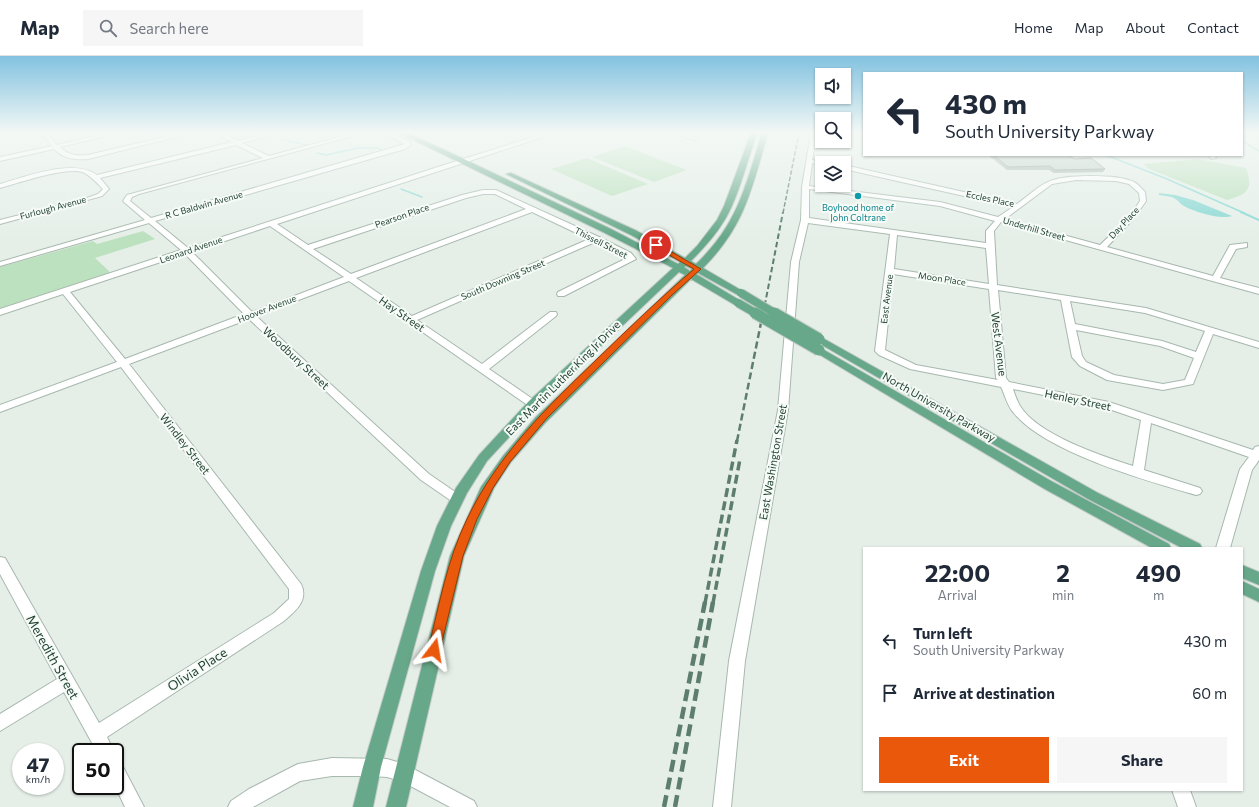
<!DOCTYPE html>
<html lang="en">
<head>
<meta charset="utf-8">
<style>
	:root { --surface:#fff; --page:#f6f6f7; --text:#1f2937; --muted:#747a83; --line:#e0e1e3; --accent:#ea580c }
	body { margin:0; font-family:Commissioner,sans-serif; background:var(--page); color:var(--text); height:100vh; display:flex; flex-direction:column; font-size:15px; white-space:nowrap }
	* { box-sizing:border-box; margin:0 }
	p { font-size:13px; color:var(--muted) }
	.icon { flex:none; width:22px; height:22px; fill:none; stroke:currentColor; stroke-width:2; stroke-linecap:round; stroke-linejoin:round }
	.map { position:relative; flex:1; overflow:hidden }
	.side { position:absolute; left:863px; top:491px; width:380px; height:244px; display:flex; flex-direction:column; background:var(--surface); border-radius:0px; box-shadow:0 1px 3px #0004 }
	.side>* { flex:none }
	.top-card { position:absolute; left:863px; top:16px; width:380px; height:84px; border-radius:0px; box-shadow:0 1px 3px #0004; background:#fff; color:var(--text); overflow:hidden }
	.buttons { position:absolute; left:815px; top:12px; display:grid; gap:8px }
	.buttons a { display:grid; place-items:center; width:36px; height:36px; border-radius:0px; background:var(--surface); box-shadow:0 1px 3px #0004; font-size:20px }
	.speed { position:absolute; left:12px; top:687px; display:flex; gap:8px; font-size:20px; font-weight:700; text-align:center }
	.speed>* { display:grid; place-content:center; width:52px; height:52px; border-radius:50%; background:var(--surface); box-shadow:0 1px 3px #0004; line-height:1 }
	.speed small { font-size:10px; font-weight:400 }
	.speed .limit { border:2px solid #111; border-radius:6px; background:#fff; color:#111 }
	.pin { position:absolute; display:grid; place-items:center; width:34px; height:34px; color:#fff; margin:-17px; border:2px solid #fff; border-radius:50%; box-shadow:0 1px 4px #0007 }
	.me { position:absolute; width:44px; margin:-22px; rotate:14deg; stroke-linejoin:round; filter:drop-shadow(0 0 3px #0008) }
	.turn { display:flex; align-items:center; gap:14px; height:84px; padding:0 16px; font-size:18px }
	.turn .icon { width:52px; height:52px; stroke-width:2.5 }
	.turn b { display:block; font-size:28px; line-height:34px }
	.eta { display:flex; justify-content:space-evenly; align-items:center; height:68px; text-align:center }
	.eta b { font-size:24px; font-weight:700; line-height:28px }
	.primary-button { display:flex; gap:8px; margin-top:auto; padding:8px 16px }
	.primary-button a { flex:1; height:46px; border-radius:0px; background:var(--accent); color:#fff; font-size:16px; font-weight:700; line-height:46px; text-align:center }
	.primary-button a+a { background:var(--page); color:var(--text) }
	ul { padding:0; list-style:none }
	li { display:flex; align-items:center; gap:12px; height:52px; padding:0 16px }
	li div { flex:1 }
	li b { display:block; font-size:15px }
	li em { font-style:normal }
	header { display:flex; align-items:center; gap:24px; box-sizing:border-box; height:56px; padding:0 20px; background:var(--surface); border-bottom:1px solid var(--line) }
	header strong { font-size:19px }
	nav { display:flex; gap:22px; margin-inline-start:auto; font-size:14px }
	.search { width:280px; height:36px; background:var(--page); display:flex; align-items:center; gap:10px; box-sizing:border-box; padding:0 14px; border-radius:0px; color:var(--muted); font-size:15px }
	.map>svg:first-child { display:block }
</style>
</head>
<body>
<header>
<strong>Map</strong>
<div class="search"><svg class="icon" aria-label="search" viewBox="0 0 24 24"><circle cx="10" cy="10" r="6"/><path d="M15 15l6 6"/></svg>Search here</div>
<nav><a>Home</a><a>Map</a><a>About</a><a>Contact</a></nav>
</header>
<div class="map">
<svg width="1259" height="751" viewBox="0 0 1259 751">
	<rect width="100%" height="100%" fill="#e5efe8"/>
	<path fill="#bce1be" d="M625,90L687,114L654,126L592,101Z
		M587,102L648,128L612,140L551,113Z
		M1198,103L1246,112C1254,133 1247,139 1227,144L1147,112L1144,108Z
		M143,175L155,183L95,202L111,217L0,253V211L93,185L97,188Z"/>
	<path fill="#89d8d3" d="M1159,137L1175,139L1193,144L1232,160C1220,164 1195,156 1184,150C1180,148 1178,144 1174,142C1170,140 1164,140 1159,139Z"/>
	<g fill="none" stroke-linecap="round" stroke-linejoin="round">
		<path stroke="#89d8d3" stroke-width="1.5" d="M1251,77L1242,85L1259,95
			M142,80L153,77
			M281,83L306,89
			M317,97L326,99L358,92H378L381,95
			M1106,99L1167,123L1244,157
			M401,133L422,141"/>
		<path stroke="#89d8d3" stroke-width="2" d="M1241,156L1259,164"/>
		<defs>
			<path id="minor" d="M42,77H47L57,89L107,77H118L60,91C68,99 76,100 88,99L181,77H192L88,103C75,104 64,103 54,93L0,105V101L52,90Z
				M215,77H222L238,85L269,77H279L242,87L269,100L354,77H364L139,138L132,141L130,145L151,162L405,88L383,77H391L409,85L411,89L405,93L155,165L188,192L441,110L546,77H555L277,168L308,189L462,139L483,134H496L599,181L631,197L636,203L564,240H558L557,238L558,236L627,202L595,186L417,264L482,308L550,256H556L557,258L556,260L489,313L537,346L538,348L533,351L529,350L349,225L256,260L429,418L461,440L463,443L461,446L457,447L453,446L421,424L249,263L129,308L301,528C309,545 295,555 284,565L107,681L114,696H97L64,636L0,675V658L57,623L0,518V501L5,502L99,667L274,557L289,543V533L121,311L0,356V349L117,306L63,238L0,259V253L181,194L149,167L0,210V206L145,164L124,146L123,145L127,139L263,102L236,89L100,122L109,133L102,140L0,168V164L87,142L98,138L103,133C97,127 89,118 82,116C64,111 19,127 0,132V128C26,121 73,102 97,119L232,86ZM483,138H495L526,153L351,218L313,193L466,142ZM532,156L589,183L412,260L356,222ZM270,170L344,221L252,256L192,196ZM185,198L244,258L125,303L70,236Z
				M673,77H683L697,82L694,84Z
				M811,77H817L812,104L825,107H822V109L812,107L809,130L940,146L998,161L1013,151L844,113V109L1017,148C1027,141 1037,131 1048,126C1063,118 1119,118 1134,126C1138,128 1142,133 1145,136L1146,145L1134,162L1107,191L1213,220L1230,189L1247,187V191L1236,193L1220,222L1259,232V238L1001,166L994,175L997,229L1146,252L1259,286V292L1213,278L1193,328L1163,334L1107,324L1080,310L1072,301L1061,244L998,234L1006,322L1009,326L1109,346L1253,394L1255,391L1259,390V404L1252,414L1230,492H1216L1240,413L1249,401L1151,367L1144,414L1200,432L1202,435L1200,438L1196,439C1147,425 1044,396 1013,356C1007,349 1005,339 1001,331L910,313L879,299L875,295L890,178L808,167L799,206L788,354L745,605L731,751H713L729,605L778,354L791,206L801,164L802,131ZM1076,124L1116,125L1129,128L1139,137L1140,145L1130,160L1100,189L1005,163L1052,128ZM809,133L940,150L995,165L986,175V187L809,162ZM897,179L986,192L989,228L894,213ZM893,218L989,233L996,322L998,324L916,309L885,294ZM1070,245L1145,257L1205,275L1196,296L1162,285L1075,268ZM1076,274L1160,290L1194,302L1185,324L1163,328L1114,319L1086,306L1082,300ZM1013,333L1103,351L1141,364L1133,410C1102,400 1038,379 1020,350C1017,345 1015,339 1013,333Z
				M1209,99H1215L1216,102L1211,103Z
				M332,702L387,703L404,708L474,745L477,751H450L401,725L387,721L372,720H332L300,725L253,751H228L231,745L249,733L292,711L298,708Z
				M115,704L121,707L144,751H125L115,730Z
				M1172,734H1190L1196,751H1178Z"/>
			<path id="major" d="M399,77H408L466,104L611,173L678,208L680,206L631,179L506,118L511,117L637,175L685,202L697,190L717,164L724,150L751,77H757C748,103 738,143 724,165C715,180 703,193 691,205L696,208C738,168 745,131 762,77H768C752,132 745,170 703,212L746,237L744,239H738L698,217L696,218L741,245L743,247L741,249H735L691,223L545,367L511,406L494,432L464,500L406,751H386L450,500L481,431L503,400L536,361L685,219L679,216L537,351L487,405L467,437L451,470L435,515L381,711L373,751H353L363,711L421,515L437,470L456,432L479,399L529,345L673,212L605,177ZM686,210L692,213L690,215L684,211Z
				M819,280L1098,437L1200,488L1202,492H1182L1088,443L815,285L814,283Z
				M819,291L1053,426L1169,488L1171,492H1152L1043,432L815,296L814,294L815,292Z
				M1242,509L1259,516V529L1242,522Z
				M1242,525L1259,533V546L1242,538Z"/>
		</defs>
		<use href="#minor" stroke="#a7b8ae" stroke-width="2"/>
		<use href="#major" stroke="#c1cac6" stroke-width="2"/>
		<use href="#minor" fill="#fff" fill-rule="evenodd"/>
		<use href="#major" fill="#66a889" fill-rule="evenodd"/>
		<path stroke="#5d7e6e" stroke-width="1.5" stroke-dasharray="4.5 2" stroke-linecap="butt" d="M783,157L799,77"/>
		<path stroke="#5d7e6e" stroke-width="2" stroke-dasharray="5.5 3" stroke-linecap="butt" d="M763,258L783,156"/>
		<path stroke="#5d7e6e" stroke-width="2.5" stroke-dasharray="7 3.5" stroke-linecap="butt" d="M737,385L763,257"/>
		<path stroke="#5d7e6e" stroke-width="3.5" stroke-dasharray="9 4.5" stroke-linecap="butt" d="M705,547L737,384
			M713,547L740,403"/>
		<path stroke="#5d7e6e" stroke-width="4.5" stroke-dasharray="12 6" stroke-linecap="butt" d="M664,751L705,546
			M675,751L713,546"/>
		<defs>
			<path id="major-bridge-far1" d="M741,237L776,258
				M738,247L757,258"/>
			<path id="major-bridge" d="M755,257L819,294
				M774,257L819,283"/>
		</defs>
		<use href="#major-bridge-far1" stroke="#c1cac6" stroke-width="10" stroke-linecap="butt"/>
		<use href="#major-bridge" stroke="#c1cac6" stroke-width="13" stroke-linecap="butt"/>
		<use href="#major-bridge-far1" stroke="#66a889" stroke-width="8"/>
		<use href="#major-bridge" stroke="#66a889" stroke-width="11"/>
	</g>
	<path fill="#a2b0a8" d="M988,99H1068L1074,103L1105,113L1103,116L1054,117L1049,114H1007Z"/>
	<path fill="#bccdc3" stroke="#849088" d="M994,99H1068L1074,103L1091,102L1105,113L1055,114L1050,110L1008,111Z"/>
	<linearGradient id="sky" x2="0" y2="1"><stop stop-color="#82c2e0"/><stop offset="0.42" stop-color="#f3f8f5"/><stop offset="1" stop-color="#f3f8f5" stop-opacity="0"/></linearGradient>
	<rect width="1259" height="182" fill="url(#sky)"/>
	<path fill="#ea580c" stroke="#983908" d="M653,188H658L701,213L672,239L547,362L510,406L493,432L477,463L463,500L440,594L438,598L434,599L429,598L428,594C439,550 447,504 467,463C497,400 546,352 596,304C628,273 660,242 694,213L653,190Z"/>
	<circle fill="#0f9aa8" stroke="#f6fbf7" stroke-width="1.5" cx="858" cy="140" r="4"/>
	<g text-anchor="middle" stroke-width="4" stroke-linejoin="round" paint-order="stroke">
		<g font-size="9" fill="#224333" stroke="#f6fbf7">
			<text transform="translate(990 143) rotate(12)" y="3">Eccles Place</text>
			<text transform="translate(204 149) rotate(-16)" y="3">R C Baldwin Avenue</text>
			<text transform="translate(53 152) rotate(-15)" y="3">Furlough Avenue</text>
			<text transform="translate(402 160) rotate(-19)" y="3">Pearson Place</text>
			<text transform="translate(1124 167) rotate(-47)" y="3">Day Place</text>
			<text transform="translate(1034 173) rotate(16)" y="3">Underhill Street</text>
			<text transform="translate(601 187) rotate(27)" y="3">Thissell Street</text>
			<text transform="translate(191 194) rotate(-19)" y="3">Leonard Avenue</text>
			<text transform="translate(942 223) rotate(9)" y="3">Moon Place</text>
			<text transform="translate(503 224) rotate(-23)" y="3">South Downing Street</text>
			<text transform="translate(887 243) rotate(-83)" y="3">East Avenue</text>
			<text transform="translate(267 253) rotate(-21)" y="3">Hoover Avenue</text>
		</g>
		<g font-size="9" fill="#0d838f" stroke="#f6fbf7">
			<text x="858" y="155">Boyhood home of<tspan x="858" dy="10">John Coltrane</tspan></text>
		</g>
		<g font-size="11" fill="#224333" stroke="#f6fbf7">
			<text transform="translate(402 258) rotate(35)" y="4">Hay Street</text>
			<text transform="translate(999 288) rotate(83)" y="4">West Avenue</text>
			<text transform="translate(296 302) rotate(43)" y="4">Woodbury Street</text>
			<text transform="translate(563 322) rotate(-45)" y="4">East Martin Luther King Jr Drive</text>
			<text transform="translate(1078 344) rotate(12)" y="4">Henley Street</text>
			<text transform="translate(939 351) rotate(30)" y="4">North University Parkway</text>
			<text transform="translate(185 388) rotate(52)" y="4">Windley Street</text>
			<text transform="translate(773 406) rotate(-80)" y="4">East Washington Street</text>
		</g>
		<g font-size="13" fill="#224333" stroke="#f6fbf7">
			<text transform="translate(53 601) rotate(61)" y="5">Meredith Street</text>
			<text transform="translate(197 613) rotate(-33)" y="5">Olivia Place</text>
		</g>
	</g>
</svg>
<div class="buttons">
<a><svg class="icon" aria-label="sound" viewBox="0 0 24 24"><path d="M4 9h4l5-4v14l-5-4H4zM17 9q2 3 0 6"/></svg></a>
<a><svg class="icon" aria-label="search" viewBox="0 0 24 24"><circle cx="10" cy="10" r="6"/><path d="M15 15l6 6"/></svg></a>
<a><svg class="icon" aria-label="layers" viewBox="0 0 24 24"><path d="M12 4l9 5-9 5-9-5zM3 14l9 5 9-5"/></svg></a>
</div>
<div class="speed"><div>47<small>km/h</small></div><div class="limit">50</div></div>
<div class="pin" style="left:656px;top:189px;background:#d93025"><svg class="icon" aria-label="arrive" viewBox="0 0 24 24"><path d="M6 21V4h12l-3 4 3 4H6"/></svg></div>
<svg class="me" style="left:434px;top:594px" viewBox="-20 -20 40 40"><path d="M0-17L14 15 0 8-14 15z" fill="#ea580c" stroke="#fff" stroke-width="4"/></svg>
<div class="top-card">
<div class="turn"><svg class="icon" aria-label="left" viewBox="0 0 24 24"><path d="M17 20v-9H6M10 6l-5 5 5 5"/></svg><div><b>430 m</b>South University Parkway</div></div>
</div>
<section class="side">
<div class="eta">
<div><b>22:00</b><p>Arrival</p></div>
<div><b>2</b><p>min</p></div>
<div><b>490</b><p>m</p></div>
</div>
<ul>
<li><svg class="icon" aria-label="left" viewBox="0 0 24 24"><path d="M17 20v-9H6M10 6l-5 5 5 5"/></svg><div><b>Turn left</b><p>South University Parkway</p></div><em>430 m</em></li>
<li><svg class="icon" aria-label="arrive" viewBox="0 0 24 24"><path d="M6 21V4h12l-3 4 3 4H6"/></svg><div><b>Arrive at destination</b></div><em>60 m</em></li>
</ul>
<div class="primary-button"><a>Exit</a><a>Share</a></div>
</section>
</div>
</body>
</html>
